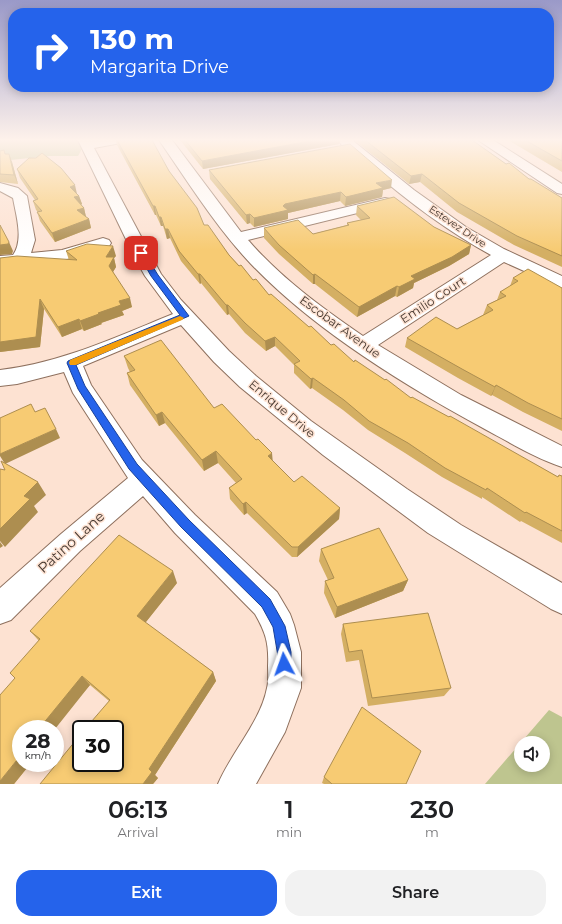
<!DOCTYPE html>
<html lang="en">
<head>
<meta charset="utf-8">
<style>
	:root { --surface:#fff; --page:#f2f2f2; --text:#202124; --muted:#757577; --accent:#2563eb }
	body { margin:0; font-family:Montserrat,sans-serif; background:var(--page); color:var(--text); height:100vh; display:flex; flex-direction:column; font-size:15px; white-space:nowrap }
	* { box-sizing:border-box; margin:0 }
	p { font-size:13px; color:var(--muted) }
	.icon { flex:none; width:22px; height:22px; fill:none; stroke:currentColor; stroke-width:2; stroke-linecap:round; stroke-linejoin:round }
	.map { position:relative; height:784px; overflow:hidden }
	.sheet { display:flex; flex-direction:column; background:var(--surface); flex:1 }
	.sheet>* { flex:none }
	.banner { position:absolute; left:8px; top:8px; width:546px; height:84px; border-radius:16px; box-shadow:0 2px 10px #0003; background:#2563eb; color:#fff; overflow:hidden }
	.buttons { position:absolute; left:514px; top:736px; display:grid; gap:8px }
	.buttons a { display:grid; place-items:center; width:36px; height:36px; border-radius:50%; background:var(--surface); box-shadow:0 2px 10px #0003; font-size:20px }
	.speed { position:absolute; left:12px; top:720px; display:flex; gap:8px; font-size:20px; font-weight:700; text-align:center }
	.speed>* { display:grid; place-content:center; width:52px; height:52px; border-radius:50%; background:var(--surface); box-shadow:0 2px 10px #0003; line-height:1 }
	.speed small { font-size:10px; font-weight:400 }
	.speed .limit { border:2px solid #111; border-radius:6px; background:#fff; color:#111 }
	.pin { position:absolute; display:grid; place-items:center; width:34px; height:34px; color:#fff; margin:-17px; border-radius:8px; box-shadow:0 2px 6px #0006 }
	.me { position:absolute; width:44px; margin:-22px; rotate:356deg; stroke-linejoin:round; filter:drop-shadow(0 0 3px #0008) }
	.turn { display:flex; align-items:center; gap:14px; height:84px; padding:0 16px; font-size:18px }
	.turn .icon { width:52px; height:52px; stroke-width:2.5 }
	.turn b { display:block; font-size:28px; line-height:34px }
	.eta { display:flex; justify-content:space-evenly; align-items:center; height:68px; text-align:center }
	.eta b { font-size:24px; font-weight:600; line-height:28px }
	.primary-button { display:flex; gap:8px; margin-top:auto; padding:8px 16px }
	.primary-button a { flex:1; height:46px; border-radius:16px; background:var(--accent); color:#fff; font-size:16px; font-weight:600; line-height:46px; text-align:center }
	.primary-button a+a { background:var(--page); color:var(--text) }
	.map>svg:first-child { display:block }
</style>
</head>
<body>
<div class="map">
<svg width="562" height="784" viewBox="0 0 562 784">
	<rect width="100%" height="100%" fill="#fde2d2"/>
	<path fill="#bec58f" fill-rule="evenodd" d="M0,140H77L82,149L78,156H50L0,161Z
		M549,710L562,717V784H485ZM521,743H543V765H521Z"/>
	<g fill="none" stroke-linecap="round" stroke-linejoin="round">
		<defs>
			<path id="minor" d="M78,140H123L121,143L94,148L161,274L181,300L229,351L256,376L311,421L407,489L461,525L562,583V614L551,609L428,533L323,455L240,387L214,362L181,325L83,366L91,385L142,460L195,515L277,592L290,614L294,625L301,652V688L285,732L256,784H218C231,753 261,721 267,688C269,681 268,673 268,666C269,644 266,633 255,614L175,533L143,496L80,551L11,620L0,624V588L61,534L128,478L73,393L64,372L17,384L0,386V370C61,363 116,337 173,314L145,276L136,260Z
				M159,140H172L241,232L385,198L390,199L392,202L390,205L248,240C281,278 322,308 363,336L491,255C447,231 406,200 368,167C358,159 345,151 338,140H352L414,190L466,227L504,249L562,276V288L504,262L378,345L461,395L562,446V467C535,458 509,442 483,428C405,386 313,329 251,264C216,227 188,182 159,140Z
				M478,140H493L562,184V194L557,193Z
				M0,183L18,188L27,196L35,240L31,253L62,250L103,238L109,240L111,243L109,246L64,260L0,266V256L13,255C24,240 16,215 13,198L0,191Z"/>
		</defs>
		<use href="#minor" stroke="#8e705e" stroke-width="2"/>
		<use href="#minor" fill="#fff" fill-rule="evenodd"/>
	</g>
	<path fill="#d4af63" d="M116,140H152L169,171L204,225L229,255L253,280L269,295L331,345L354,362L411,398L449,417L558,477L559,475L562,476V543L521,521L520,522L482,497V499L442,477L405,453L368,430L343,410L312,388L310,389L294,373V365L275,346L266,351L245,333L229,314L227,315L201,283L200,284L181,261L170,238L167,239L163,226H161L156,215H155L117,145Z
		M180,140H340L339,144L203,169Z
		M354,140H472L506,164L529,179L562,198V267L514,245L457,212L420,182L409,184Z
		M508,140H562V172Z
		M0,151L6,154L12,162L18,184L0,182Z
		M17,169L77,194L79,196L82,204L81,205L84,208L86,217L89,219L91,228L55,242L40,221L37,212H38L36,210L33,201L35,200L20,178Z
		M209,170L391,188L383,190L382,197L345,206L340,201L288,213V219L254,227L250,223L247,224L210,179Z
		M357,206L434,227L471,245L469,254L449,266L414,283L413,288L397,297L395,296L357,317L315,284H313L279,254L264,238V228L313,234L347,225V223L361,220L356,215Z
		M66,251L116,256L114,258L116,267L113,272L132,307L122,311L124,315L101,323L102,324L84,331L82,329L62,337L44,309L40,347L0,352L69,260Z
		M513,278L562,288V431L523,412L492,395L491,396L458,378L405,347L407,338L457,329L483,315L487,305L497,300L500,292L510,286Z
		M124,356L214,408L273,461L294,482L340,508L339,519L297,557H292L247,513L244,515L230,499L229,488L236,483L218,463L204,471L165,423L159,426L130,385L127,373L130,372L128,368Z
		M321,549L408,580L403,591L335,618L324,593L325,581L328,580L319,561Z
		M177,583L145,623L213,672L216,681L155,775L158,778L153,784L109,701L90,685L21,763H31L14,784L15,678L39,641L30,631Z
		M343,624L451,688L444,696L368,706L359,660L346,662L341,634Z
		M324,777L406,784H324L322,783Z"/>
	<path fill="#ad8e50" d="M315,140H340L339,144L203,169L202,161Z
		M9,154L12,162L18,184L14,175Z
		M422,174L420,182L409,184L411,176Z
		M392,180L391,188L383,190L382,197L345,206L346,197L376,183Z
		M75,185L77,194L70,187Z
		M341,192L340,201L288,213V219L254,227V218L285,204Z
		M79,196L82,204L77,206L74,197Z
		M153,206H155L156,215H155Z
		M84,208L86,217L80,219L77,210Z
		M250,214V223L247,224L246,215Z
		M159,217H161L163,226H161Z
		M89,219L91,228L55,242L52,233Z
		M165,229H168L170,238L167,239Z
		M9,242L13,251L12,254L0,255V245Z
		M471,245L469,254L449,266L414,283L413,288L397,297L399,287L411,276Z
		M113,246L116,256L114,258L116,267L111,275L106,257Z
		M198,274H200L201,283L200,284Z
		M315,274V284H313V275Z
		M397,286L395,296L357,317L359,307Z
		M130,298L132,307L122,311L124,315L101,323L102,324L84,331L80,321L98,313L119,301Z
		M40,299L44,309L40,347L0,352V342Z
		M226,305H228L229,314L227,315Z
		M79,319L82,329L62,337L58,327Z
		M275,337V346L266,351L265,341Z
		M313,378L312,388L310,389L311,379Z
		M496,385L492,395L491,396L495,387Z
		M162,412L165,423L159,426L156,415Z
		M56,429L60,438L5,464L0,456V454Z
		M216,451L218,463L204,471L202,460Z
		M272,453L273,464L268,456Z
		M38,482L46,495L34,506L38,512L5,547L0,541V529L24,496Z
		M246,502L247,513L244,515L243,504Z
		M340,508L339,519L297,557L298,547Z
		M0,542L3,546L0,548Z
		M173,571L177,583L142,627L137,616Z
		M408,580L403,591L335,618L337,607Z
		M213,672L216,681L155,775L158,778L153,784H143L149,769Z
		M82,676L90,685L55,729H42V725Z
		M21,755V763H31L14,784H0V781Z"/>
	<path fill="#f7cb73" stroke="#ad8e50" d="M117,140H152L169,171L197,208L204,225H208L229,255L239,266L241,265L253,280L256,279L269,295L271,294L309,327L311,326L331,345L334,344L354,362L355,360L385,380L386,379L411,398L412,397L449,417L450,416L558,477L559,475L562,476V531L526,512L525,513L487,488L486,490L445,468L408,443L369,421L344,400L313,378L311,379L294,364L300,361L275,337L265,341L245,323L228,305H226L200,274H198L179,251L168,229H165L161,217H159L155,206H153Z
		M185,140H315L202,161Z
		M365,140H472L506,164L509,163L529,179H531L562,198V256L517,236L459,203L422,174L411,176Z
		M525,140H562V161Z
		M350,144L392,180L376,183L383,188L346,197L341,192L285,204L283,206L288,210L254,218L250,214L246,215L209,170Z
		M4,150L5,154H9L14,175L0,174V151Z
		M42,153L61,168L75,185L70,187L79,196L74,197L84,208L77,210L89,219L52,233L37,212L42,211L33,201L38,199L17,169L29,158H36Z
		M394,197L434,227L471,245L452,257L411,276L415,279L399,287L397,286L359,307L315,274L313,275L279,245L264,228L298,220L313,234L349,225L347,223L370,218L357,206Z
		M0,225L9,242L8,244L0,245Z
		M87,244L113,246L106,257H114L109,266L130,298L119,301L121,305L98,313L99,314L80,321L79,319L58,327L40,299L36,337L0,342V258L17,256L77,260L66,251Z
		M528,269L562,288V419L528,403L496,385L495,387L462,369L407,338L436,317L457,329L493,310L487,305L506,296L500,292L518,281L513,278Z
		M161,340L214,408L222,404L256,440L258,439L272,453L268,456L294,482L302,476L340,508L298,547H292L246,502L243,504L229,488L242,479L216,451L202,460L162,412L156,415L127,373L135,370L124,356Z
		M31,404L35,412L45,408L56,429L0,454V418Z
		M1,461L38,482L24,496L30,499L0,529V469L5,470Z
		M379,528L408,580L337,607L325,581L334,578L321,549Z
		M119,535L173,571L137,616L213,672L149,769L152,772L143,784H40L81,734V763H115V729H85L110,700L82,676L42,725L44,727L42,729H21V755L0,781V695L15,678L10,673L40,639L30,631Z
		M428,613L451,688L372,698L362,650L349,652L343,624Z
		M362,707L421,751L406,784H332L324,777Z"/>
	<linearGradient id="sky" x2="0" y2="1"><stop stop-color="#9a99c8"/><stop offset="0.56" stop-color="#fef2eb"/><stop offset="1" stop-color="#fef2eb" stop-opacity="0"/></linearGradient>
	<rect width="562" height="250" fill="url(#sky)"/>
	<path fill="#2563eb" stroke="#184099" d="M139,251H143L158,275L189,316L76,365L85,386L137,464L189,520L270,599L285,626L291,652V664L289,668L284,670L280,668L273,627L262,607L181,527L129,469L78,389L67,363L68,361L180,315L151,276L138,253Z"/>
	<path fill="#f59e0b" d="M180,316L184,318L182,320L76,365H70L69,363L70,360Z"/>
	<g text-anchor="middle" stroke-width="3" stroke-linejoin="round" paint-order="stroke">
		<g font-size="10" fill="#44372f" stroke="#fde2d2">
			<text transform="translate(458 226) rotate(34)" y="4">Estevez Drive</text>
		</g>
		<g font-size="12" fill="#44372f" stroke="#fde2d2">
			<text transform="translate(433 300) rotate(-33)" y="4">Emilio Court</text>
			<text transform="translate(340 327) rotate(36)" y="4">Escobar Avenue</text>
			<text transform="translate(282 409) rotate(40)" y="4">Enrique Drive</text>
		</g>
		<g font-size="14" fill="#44372f" stroke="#fde2d2">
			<text transform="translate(71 542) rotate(-42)" y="5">Patino Lane</text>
		</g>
	</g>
</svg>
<div class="buttons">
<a><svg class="icon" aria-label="sound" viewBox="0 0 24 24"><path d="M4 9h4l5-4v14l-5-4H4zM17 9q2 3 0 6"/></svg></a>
</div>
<div class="speed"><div>28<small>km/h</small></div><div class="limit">30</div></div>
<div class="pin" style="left:141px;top:253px;background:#d93025"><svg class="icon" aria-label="arrive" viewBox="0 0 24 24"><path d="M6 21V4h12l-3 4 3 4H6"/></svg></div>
<svg class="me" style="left:284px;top:664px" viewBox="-20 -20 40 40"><path d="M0-17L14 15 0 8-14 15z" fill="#2563eb" stroke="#fff" stroke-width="4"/></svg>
<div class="banner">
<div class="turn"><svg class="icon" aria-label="right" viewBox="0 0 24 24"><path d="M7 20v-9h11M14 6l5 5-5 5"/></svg><div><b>130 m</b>Margarita Drive</div></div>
</div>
</div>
<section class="sheet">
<div class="eta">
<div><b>06:13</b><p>Arrival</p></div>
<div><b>1</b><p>min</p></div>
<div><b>230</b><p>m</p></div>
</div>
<div class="primary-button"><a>Exit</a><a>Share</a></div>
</section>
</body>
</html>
